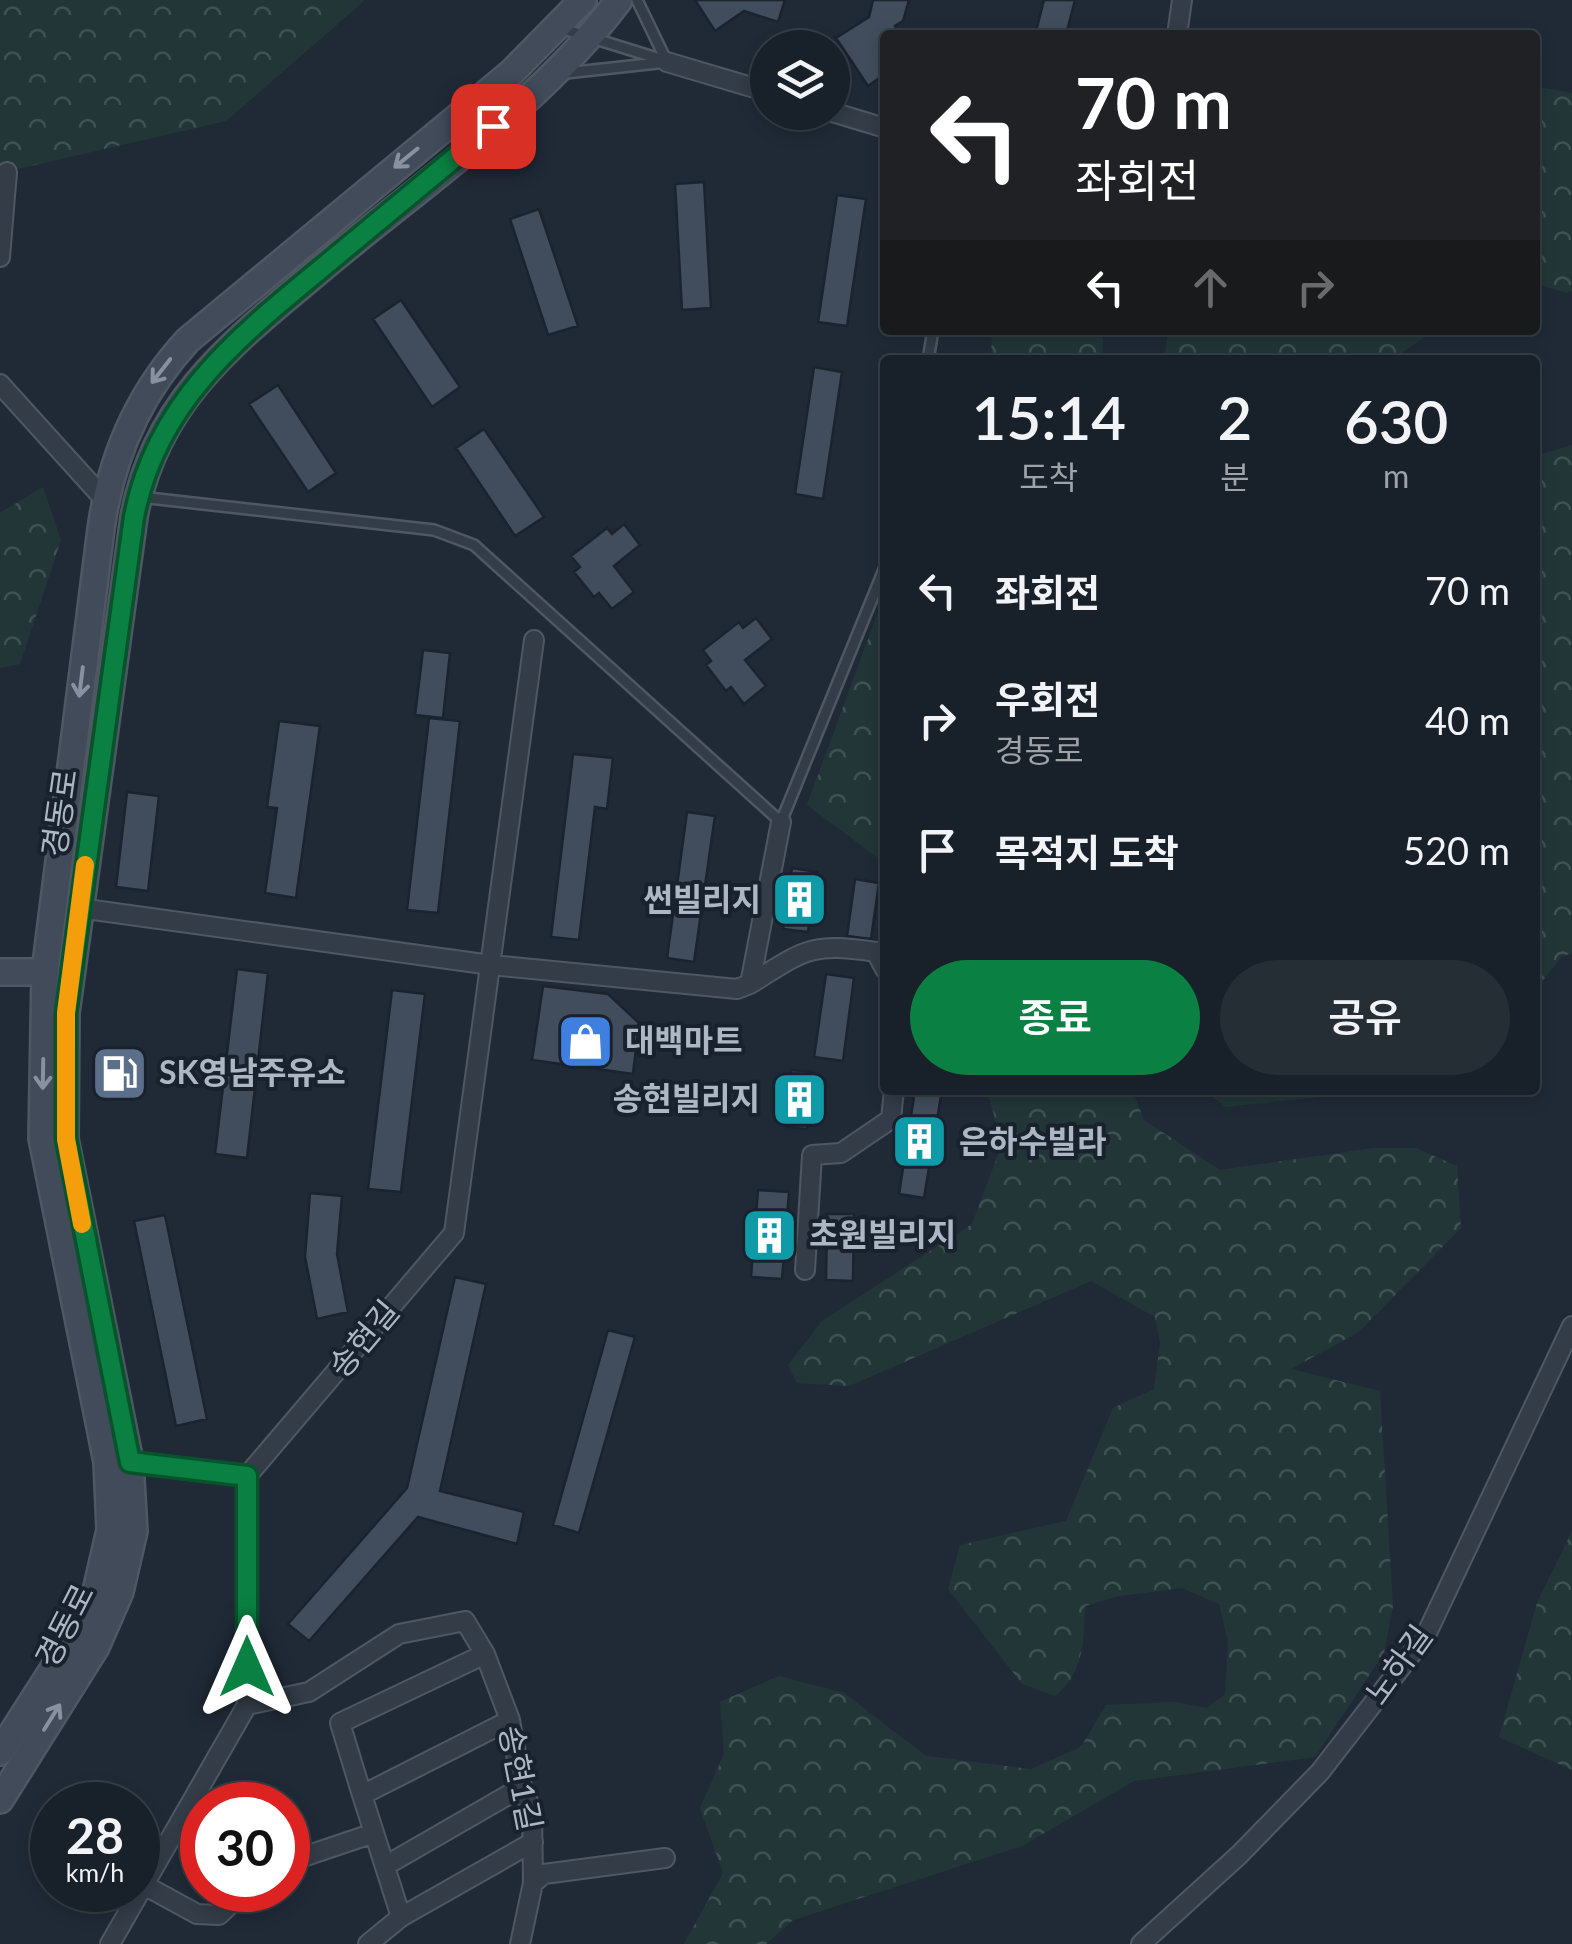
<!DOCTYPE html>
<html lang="ko">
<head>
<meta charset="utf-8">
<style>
	:root { --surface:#182029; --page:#252d35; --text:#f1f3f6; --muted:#9fa3a8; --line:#363e46; --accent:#0b8043 }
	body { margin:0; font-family:Lato,"Noto Sans KR",sans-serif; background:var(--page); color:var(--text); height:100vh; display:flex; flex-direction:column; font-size:38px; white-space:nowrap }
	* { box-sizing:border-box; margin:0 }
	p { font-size:32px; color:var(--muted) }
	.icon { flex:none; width:55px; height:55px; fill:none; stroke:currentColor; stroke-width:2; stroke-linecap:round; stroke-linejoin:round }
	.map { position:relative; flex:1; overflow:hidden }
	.details { position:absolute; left:880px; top:355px; width:660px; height:740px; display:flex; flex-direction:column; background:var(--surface); border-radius:10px; box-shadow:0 5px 15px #0003,0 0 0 2px var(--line) }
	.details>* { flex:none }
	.top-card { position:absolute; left:880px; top:30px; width:660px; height:305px; border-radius:10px; box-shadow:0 5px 15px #0003,0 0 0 2px var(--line); background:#202124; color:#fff; overflow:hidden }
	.controls { position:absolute; left:750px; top:30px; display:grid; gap:20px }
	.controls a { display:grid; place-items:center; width:100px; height:100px; border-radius:50%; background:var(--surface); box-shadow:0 5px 15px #0003,0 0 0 2px var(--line); font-size:50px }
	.speed { position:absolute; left:30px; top:1782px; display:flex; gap:20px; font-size:50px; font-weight:700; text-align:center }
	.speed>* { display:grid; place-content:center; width:130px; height:130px; border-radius:50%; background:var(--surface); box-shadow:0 5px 15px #0003,0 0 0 2px var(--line); line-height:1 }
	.speed small { font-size:25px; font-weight:400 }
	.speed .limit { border:15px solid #d22; background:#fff; color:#111 }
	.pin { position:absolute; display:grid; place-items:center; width:85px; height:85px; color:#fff; margin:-42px; border-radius:20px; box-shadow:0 5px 15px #0006 }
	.me { position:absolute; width:110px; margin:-55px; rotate:0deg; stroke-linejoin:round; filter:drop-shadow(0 0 8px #0008) }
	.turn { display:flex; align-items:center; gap:35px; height:210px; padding:0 30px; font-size:45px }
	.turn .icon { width:130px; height:130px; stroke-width:2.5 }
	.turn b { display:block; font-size:70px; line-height:85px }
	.lanes { display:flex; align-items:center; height:95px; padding:0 30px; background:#0003; justify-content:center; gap:50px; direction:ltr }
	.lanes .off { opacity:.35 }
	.eta { display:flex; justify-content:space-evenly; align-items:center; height:170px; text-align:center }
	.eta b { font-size:60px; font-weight:600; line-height:70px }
	.button { display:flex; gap:20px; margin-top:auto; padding:20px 30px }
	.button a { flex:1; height:115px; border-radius:60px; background:var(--accent); color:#fff; font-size:40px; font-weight:600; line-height:115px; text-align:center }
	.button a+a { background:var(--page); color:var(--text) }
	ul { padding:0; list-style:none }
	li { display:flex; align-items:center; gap:30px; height:130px; padding:0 30px }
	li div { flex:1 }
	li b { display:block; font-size:38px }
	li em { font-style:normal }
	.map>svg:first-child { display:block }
</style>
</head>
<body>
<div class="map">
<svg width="1572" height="1944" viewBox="0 0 1572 1944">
	<defs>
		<pattern id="forest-crowns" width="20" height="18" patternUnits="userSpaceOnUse" patternTransform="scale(2.5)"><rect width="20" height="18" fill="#223638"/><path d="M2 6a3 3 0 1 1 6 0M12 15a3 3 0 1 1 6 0" fill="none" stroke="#3f5153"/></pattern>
	</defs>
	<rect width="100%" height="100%" fill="#202a37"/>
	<path fill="url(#forest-crowns)" d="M0,0H363L364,1L226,121L0,173Z
		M1538,87L1572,93V291L1567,293L1535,283Z
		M992,330H1092L1103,339L1102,360H991Z
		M1168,330H1435L1391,360H1164Z
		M1572,445V953L1561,957L1535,991V456Z
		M43,487L61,540L20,664L0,668V513Z
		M885,605V863L807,805L878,612Z
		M987,1090H1132L1144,1120L1220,1170L1374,1148H1416L1457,1166L1461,1228L1359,1332L1291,1369L1380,1391L1393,1606L1384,1653L1315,1757L1134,1781L1022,1846L793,1920L766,1944H684L723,1873L700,1808L724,1754L720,1702L779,1676L844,1693L926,1756L1031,1769L1081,1747L1106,1705L1175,1702L1207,1708L1225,1694L1228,1642L1219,1604L1182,1588L1118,1596L1085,1606C1083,1641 1085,1672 1055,1696L1022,1684L948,1589L960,1545L1066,1521L1113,1408L1154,1389L1160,1343L1155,1317L1091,1281L849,1386L797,1383L788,1365L822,1321L972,1224L1002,1144Z
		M1204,1090H1386L1226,1107Z
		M1572,1531V1770L1499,1737L1537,1603Z"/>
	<path fill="#414d5c" stroke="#1b232e" stroke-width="2.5" d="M695,0H785L778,22L744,11L715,31Z
		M873,0H909L903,21L895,26L900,35H885V74L868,86L836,38L869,17Z
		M1044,0H1075L1066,35H1035Z
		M704,182L711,308L682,310L675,184Z
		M837,195L866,199L847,326L818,322Z
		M539,209L578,326L548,335L510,219Z
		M401,300L460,387L432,407L373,319Z
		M814,367L842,372L823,499L795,494Z
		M278,385L336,473L308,492L249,404Z
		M484,429L544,517L515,536L456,448Z
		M624,524L640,545L614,566L634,592L612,609L599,593L594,597L574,572L580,567L571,556L607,528L612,534Z
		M756,618L772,639L745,660L766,686L744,704L731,687L726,691L706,665L711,661L703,650L739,622L743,628Z
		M423,650L450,653L443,718L415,715Z
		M429,718L460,721L438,913L407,910Z
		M279,721L320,726L296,898L265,893L277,808L267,807Z
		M573,754L613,758L607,809L595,807L579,940L551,937Z
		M127,792L159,796L148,891L116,887Z
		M687,812L715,816L694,962L667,958Z
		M792,868L817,872L808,932L783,929Z
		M855,879L879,883L871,939L847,936Z
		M237,969L268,973L247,1158L215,1154Z
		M826,974L854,978L843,1061L814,1057Z
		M543,986L608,994L639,1023L633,1074L532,1060Z
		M392,990L425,994L401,1192L368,1189Z
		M791,1070L813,1072L807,1129L786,1127Z
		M915,1090H942L924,1198L899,1194Z
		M758,1190L789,1192L782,1279L751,1277Z
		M310,1193L342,1196L337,1254L348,1312L317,1319L305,1257Z
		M827,1214H854L853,1281L826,1280Z
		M165,1215L207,1419L176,1426L134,1221Z
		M455,1277L486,1284L440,1491L524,1512L517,1544L418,1517L309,1641L288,1624L407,1488Z
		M608,1330L635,1337L579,1533L553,1525Z"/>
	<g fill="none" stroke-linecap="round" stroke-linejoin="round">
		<defs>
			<path id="lane" d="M637,0L667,62
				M560,28L660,59
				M566,73L667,62
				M928,360L933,330
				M140,497L434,530L474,545L781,822L885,567"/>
			<path id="street" d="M1177,35L1182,0
				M667,62L768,92
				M832,112L885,128
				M0,257L7,172
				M0,384L105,500
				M79,908L491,965L737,989L750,984L781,822
				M750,984C805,950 810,942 876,952L885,969
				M805,1270L812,1155L841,1153L891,1119L894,1090
				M130,1462L247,1476
				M247,1705V1476L454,1233L534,640
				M510,1720L362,1795L401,1917L533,1842
				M362,1795L340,1723L485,1654
				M288,1862L374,1833
				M385,1866L522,1787
				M533,1883L544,1874L665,1858
				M144,1885L197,1914L219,1915L245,1890
				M110,1944L247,1705L309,1692L399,1634L465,1621L485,1654L510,1720L522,1787L532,1811L533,1883L520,1944
				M368,1944L401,1917
				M1141,1944L1239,1855L1320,1772L1426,1635L1572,1326"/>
			<path id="secondary" d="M0,972H45
				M0,1752L71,1641L96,1591L110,1530L107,1462L42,1138L45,972L101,529C111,457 138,394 188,340L511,73L583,0
				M0,1800L96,1647L120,1592L134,1531L130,1462L65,1139L66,1013L134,517C156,397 239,338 327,264C424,183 543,102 619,0"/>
		</defs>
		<use href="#lane" stroke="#4e5762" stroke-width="14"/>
		<use href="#street" stroke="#4e5762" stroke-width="22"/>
		<use href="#secondary" stroke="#4e5762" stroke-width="30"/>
		<use href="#lane" stroke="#333c47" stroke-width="9"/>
		<use href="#street" stroke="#333c47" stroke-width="18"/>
		<use href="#secondary" stroke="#414b5a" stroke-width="25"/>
	</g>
	<defs><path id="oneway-shaft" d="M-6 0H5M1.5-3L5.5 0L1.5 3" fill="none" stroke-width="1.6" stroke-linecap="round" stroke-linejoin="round" transform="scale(2.5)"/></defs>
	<g stroke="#87919f">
		<use href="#oneway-shaft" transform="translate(406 158) rotate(141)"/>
		<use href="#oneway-shaft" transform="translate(161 371) rotate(128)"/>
		<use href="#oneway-shaft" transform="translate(81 682) rotate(97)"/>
		<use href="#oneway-shaft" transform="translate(43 1074) rotate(91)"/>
		<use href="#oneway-shaft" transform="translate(52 1717) rotate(-58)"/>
	</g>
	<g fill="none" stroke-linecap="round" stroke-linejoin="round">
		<defs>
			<path id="route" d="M247,1667V1476L130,1462L66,1139V1013L134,517C157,395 250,328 340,253C391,211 442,168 493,126"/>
		</defs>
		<use href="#route" stroke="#07532c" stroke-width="25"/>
		<use href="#route" stroke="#0b8043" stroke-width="18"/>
		<path stroke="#f59e0b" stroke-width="18" d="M82,1224L66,1139V1013L85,865"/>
	</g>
	<defs>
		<symbol id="building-square" viewBox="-11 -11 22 22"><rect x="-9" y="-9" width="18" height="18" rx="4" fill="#0f9aa8" stroke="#19212c"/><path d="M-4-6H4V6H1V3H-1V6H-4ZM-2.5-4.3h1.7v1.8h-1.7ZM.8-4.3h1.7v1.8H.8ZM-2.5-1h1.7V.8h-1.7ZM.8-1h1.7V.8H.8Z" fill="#fff"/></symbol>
		<symbol id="shop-square" viewBox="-11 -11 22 22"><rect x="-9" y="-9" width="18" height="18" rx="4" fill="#3f7fe0" stroke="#19212c"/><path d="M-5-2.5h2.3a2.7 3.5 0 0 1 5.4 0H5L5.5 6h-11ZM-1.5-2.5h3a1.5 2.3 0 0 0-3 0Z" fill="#fff"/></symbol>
		<symbol id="fuel-square" viewBox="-11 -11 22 22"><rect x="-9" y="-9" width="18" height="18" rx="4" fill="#5c6f8a" stroke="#19212c"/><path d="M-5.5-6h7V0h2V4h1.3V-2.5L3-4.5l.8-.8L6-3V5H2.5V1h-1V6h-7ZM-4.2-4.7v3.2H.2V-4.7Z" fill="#fff"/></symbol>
	</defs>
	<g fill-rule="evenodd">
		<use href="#building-square" x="768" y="868" width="63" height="63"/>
		<use href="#shop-square" x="554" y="1010" width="63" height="63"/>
		<use href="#fuel-square" x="88" y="1042" width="63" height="63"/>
		<use href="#building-square" x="768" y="1068" width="63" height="63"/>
		<use href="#building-square" x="888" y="1110" width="63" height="63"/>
		<use href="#building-square" x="738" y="1204" width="63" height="63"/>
	</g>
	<g text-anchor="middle" stroke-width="8" stroke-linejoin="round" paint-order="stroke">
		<g font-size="32" fill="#adb7c4" stroke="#19212c">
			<text transform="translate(60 813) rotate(-82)" y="11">경동로</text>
			<text transform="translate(364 1339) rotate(-50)" y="11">송현길</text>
			<text transform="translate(65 1626) rotate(-63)" y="11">경동로</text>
			<text transform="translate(1399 1665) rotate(-54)" y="11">노하길</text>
			<text transform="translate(520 1778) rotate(79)" y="11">송현1길</text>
		</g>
		<g font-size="32" font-weight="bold" fill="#adb7c4" stroke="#19212c" text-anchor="start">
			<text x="761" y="911" text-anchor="end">썬빌리지</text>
			<text x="625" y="1052">대백마트</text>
			<text x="159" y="1084">SK영남주유소</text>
			<text x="760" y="1110" text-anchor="end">송현빌리지</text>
			<text x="959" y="1153">은하수빌라</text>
			<text x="809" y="1246">초원빌리지</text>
		</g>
	</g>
</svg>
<div class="controls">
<a><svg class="icon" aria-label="layers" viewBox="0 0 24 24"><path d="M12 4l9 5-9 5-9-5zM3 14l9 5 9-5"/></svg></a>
</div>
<div class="speed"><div>28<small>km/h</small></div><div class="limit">30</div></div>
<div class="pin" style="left:493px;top:126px;background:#d93025"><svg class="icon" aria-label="arrive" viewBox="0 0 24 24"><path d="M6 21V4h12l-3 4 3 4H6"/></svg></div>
<svg class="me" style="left:247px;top:1667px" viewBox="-20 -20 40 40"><path d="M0-17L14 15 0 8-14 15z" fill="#0b8043" stroke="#fff" stroke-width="4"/></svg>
<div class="top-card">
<div class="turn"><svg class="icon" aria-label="left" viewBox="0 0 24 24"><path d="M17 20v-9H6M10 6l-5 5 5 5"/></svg><div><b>70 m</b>좌회전</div></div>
<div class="lanes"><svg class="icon" aria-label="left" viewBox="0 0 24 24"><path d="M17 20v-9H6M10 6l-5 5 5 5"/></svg><svg class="icon off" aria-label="ahead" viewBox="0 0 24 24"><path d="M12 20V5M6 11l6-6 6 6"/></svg><svg class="icon off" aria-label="right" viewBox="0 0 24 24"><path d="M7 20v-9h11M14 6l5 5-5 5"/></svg></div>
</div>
<section class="details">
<div class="eta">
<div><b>15:14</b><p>도착</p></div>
<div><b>2</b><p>분</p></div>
<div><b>630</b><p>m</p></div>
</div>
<ul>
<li><svg class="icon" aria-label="left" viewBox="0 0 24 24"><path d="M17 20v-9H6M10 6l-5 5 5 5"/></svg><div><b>좌회전</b></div><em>70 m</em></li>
<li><svg class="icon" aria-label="right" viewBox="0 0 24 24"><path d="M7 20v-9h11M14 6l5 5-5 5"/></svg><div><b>우회전</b><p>경동로</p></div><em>40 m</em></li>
<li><svg class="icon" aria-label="arrive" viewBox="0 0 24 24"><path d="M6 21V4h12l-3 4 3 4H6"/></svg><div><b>목적지 도착</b></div><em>520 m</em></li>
</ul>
<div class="button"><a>종료</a><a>공유</a></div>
</section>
</div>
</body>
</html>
